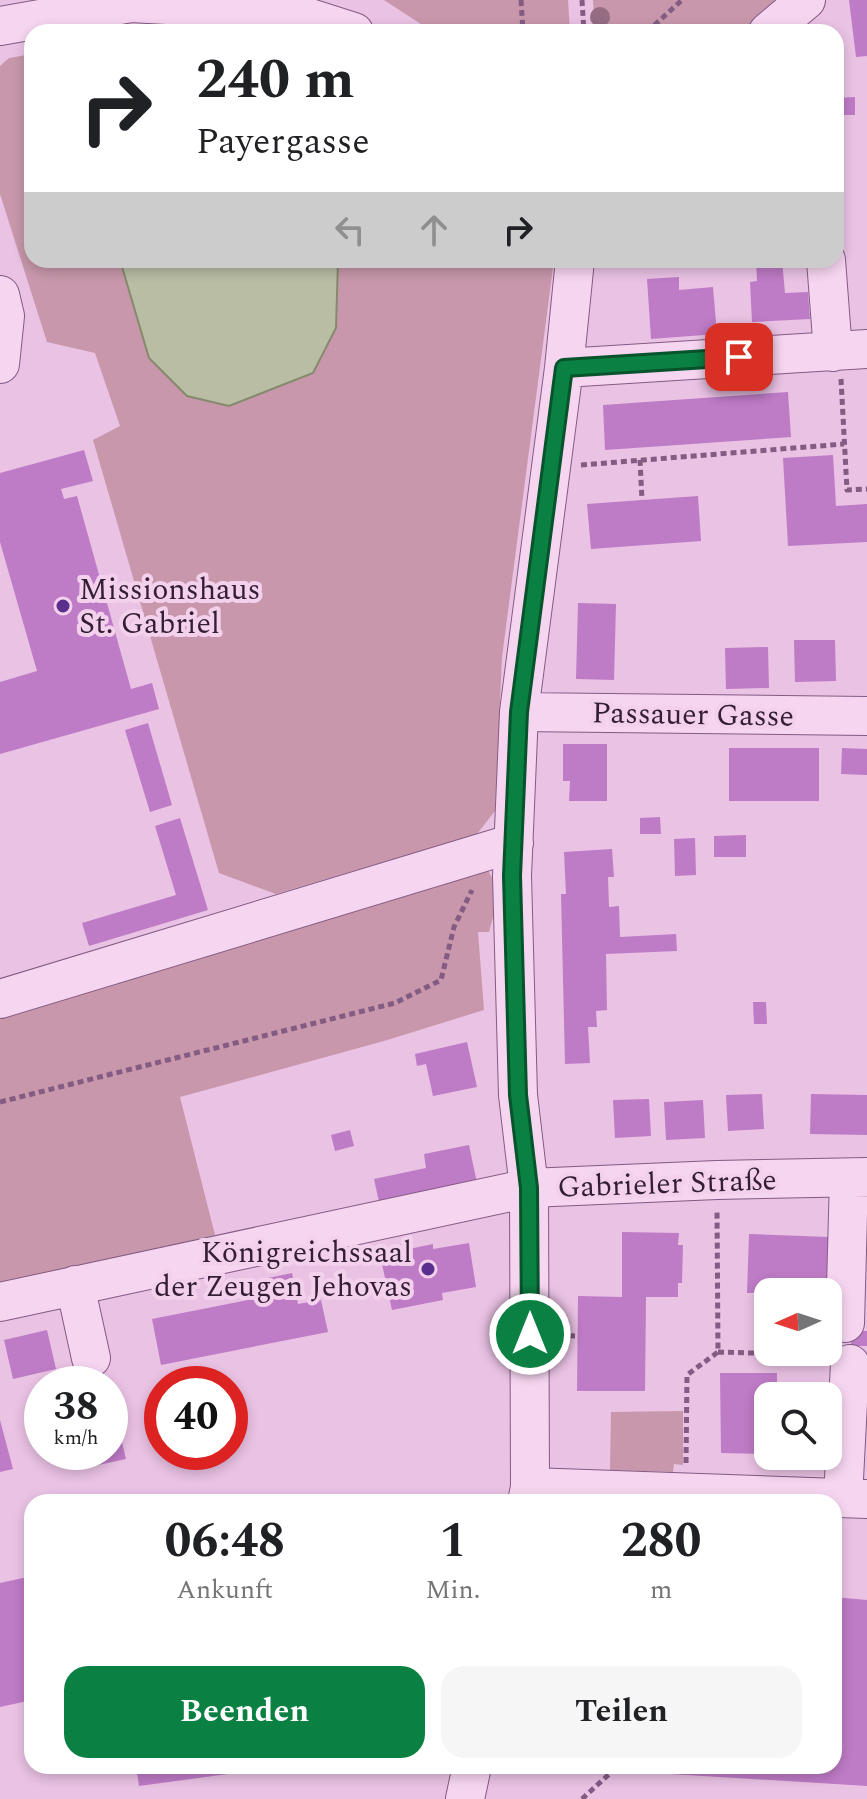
<!DOCTYPE html>
<html lang="de">
<head>
<meta charset="utf-8">
<style>
	:root { --surface:#fff; --page:#f6f6f6; --text:#202124; --muted:#757577; --accent:#0b8043 }
	body { margin:0; font-family:Spectral,serif; background:var(--page); color:var(--text); height:100vh; display:flex; flex-direction:column; font-size:30px; white-space:nowrap }
	* { box-sizing:border-box; margin:0 }
	p { font-size:26px; color:var(--muted) }
	.icon { flex:none; width:44px; height:44px; fill:none; stroke:currentColor; stroke-width:2; stroke-linecap:round; stroke-linejoin:round }
	.map { position:relative; flex:1; overflow:hidden }
	.side { position:absolute; left:24px; top:1494px; width:818px; height:280px; display:flex; flex-direction:column; background:var(--surface); border-radius:24px; box-shadow:0 4px 12px #0003 }
	.side>* { flex:none }
	.hud { position:absolute; left:24px; top:24px; width:820px; height:244px; border-radius:24px; box-shadow:0 4px 12px #0003; background:#fff; color:var(--text); overflow:hidden }
	.needle { width:52px; rotate:267deg }
	.controls { position:absolute; left:754px; top:1278px; display:grid; gap:16px }
	.controls a { display:grid; place-items:center; width:88px; height:88px; border-radius:16px; background:var(--surface); box-shadow:0 4px 12px #0003; font-size:40px }
	.speed { position:absolute; left:24px; top:1366px; display:flex; gap:16px; font-size:40px; font-weight:700; text-align:center }
	.speed>* { display:grid; place-content:center; width:104px; height:104px; border-radius:50%; background:var(--surface); box-shadow:0 4px 12px #0003; line-height:1 }
	.speed small { font-size:20px; font-weight:400 }
	.speed .limit { border:12px solid #d22; background:#fff; color:#111 }
	.pin { position:absolute; display:grid; place-items:center; width:68px; height:68px; color:#fff; margin:-34px; border-radius:16px; box-shadow:0 4px 12px #0006 }
	.me { position:absolute; width:88px; margin:-44px; rotate:0deg; stroke-linejoin:round; filter:drop-shadow(0 0 6px #0008) }
	.turn { display:flex; align-items:center; gap:28px; height:168px; padding:0 40px; font-size:36px }
	.turn .icon { width:104px; height:104px; stroke-width:2.5 }
	.turn b { display:block; font-size:56px; line-height:68px }
	.lanes { display:flex; align-items:center; height:76px; padding:0 40px; background:#0003; justify-content:center; gap:40px; direction:ltr }
	.lanes .off { opacity:.35 }
	.eta { display:flex; justify-content:space-evenly; align-items:center; height:136px; text-align:center }
	.eta b { font-size:48px; font-weight:700; line-height:56px }
	.primary-button { display:flex; gap:16px; margin-top:auto; padding:16px 40px }
	.primary-button a { flex:1; height:92px; border-radius:24px; background:var(--accent); color:#fff; font-size:32px; font-weight:700; line-height:92px; text-align:center }
	.primary-button a+a { background:var(--page); color:var(--text) }
	.map>svg:first-child { display:block }
</style>
</head>
<body>
<div class="map">
<svg width="867" height="1799" viewBox="0 0 867 1799">
	<rect width="100%" height="100%" fill="#eac2e4"/>
	<path fill="#c897ab" d="M384,0H568L570,32H433Z
		M593,0H781L747,32H653L650,29L646,32H595Z
		M32,54V260H120L149,358L336,328L338,260H554L502,657L495,811L477,834L276,894L219,873L93,440L120,426L95,353L47,342L0,194V66L9,58Z
		M485,865L500,892L489,932H478L484,1010L384,1041L180,1097L215,1235L0,1286V1013Z
		M683,1411V1465L674,1464L673,1472L610,1470L611,1412Z"/>
	<path fill="#b9bda4" stroke="#848b6c" stroke-width="2" d="M120,260H338L336,328L313,373L229,406L187,396L149,358Z"/>
	<path fill="#be7bc6" d="M849,0H867V56L856,57Z
		M855,97V115H836V98Z
		M756,260H782L785,293L808,292L810,319L752,322L750,282L757,281Z
		M679,277V290L713,287L717,334L651,339L647,279Z
		M788,392L791,437L605,450L603,405Z
		M84,450L93,481L61,489L64,499L77,496L131,689L152,683L159,709L0,754V682L37,671L0,542V473Z
		M833,455L836,506L867,504V542L788,546L783,458Z
		M698,496L701,541L591,549L587,504Z
		M578,603L616,604L614,680L576,679Z
		M794,640H835L836,681L795,682Z
		M768,647L769,688L726,689L725,648Z
		M148,723L172,805L150,812L125,730Z
		M563,744H607V801H569L570,781H563Z
		M729,748H819V801H729Z
		M842,748L867,749V775L841,774Z
		M660,817L661,834H640V818Z
		M180,818L208,910L89,946L82,923L176,895L155,826Z
		M746,835V857H714V836Z
		M695,838L696,875L675,876L674,839Z
		M612,849L614,877H608L609,907L619,906L620,937L676,934L677,951L606,954L607,1010L596,1011L597,1027H588L590,1063L565,1064L561,894H566L564,852Z
		M753,1002H766L767,1024H754Z
		M467,1042L477,1087L433,1096L426,1064L417,1066L415,1054Z
		M762,1094L764,1129L728,1131L726,1095Z
		M811,1094L867,1095V1135L810,1134Z
		M649,1099L651,1136L615,1138L613,1100Z
		M703,1100L705,1138L666,1140L664,1102Z
		M350,1130L354,1146L335,1151L331,1135Z
		M469,1145L477,1183L379,1202L374,1179L426,1168L424,1154Z
		M622,1232L679,1233L678,1245H683L682,1283H678V1297H646L645,1391H577L578,1296L622,1297Z
		M749,1234L829,1237L827,1292L747,1293Z
		M469,1243L476,1287L442,1293L443,1300L392,1310L380,1255L433,1244V1249Z
		M292,1273L298,1304L321,1300L328,1332L161,1365L152,1319L248,1300L245,1283Z
		M47,1330L56,1369L13,1379L4,1340Z
		M851,1331H867V1346H851Z
		M720,1373H777V1396H768V1454L721,1453Z
		M98,1374L100,1384H60V1383Z
		M0,1420L13,1469L0,1472Z
		M119,1429L126,1459L89,1467L88,1461L62,1466L59,1452H110V1431Z
		M32,1576V1700L0,1707V1583Z
		M834,1597L867,1600V1786L653,1773L654,1766H834Z
		M136,1766H273V1768L139,1786Z"/>
	<g fill="none" stroke-linecap="round" stroke-linejoin="round">
		<defs>
			<path id="minor" d="M0,26L131,3L291,12L354,32
				M768,32L806,0
				M826,260L833,352
				M0,295L5,316L0,364
				M564,368L867,349
				M519,712L867,716
				M0,999L514,843
				M75,1285L91,1358
				M0,1302L529,1188L717,1180L867,1177
				M845,1323L849,1178
				M530,1487L867,1499
				M843,1498L850,1364
				M527,1502L530,1487L529,1188L518,1095L512,876L519,712L564,368L575,260
				M465,1799L472,1766"/>
		</defs>
		<use href="#minor" stroke="#835b83" stroke-width="40"/>
		<path stroke="#835b83" stroke-width="5" stroke-dasharray="6 4" stroke-linecap="butt" d="M521,0L523,32
			M582,0L584,32
			M647,32L682,0
			M841,379L847,490L867,489
			M640,460L642,500
			M581,465L844,444
			M0,1102L395,1003L441,980L454,927L472,890
			M559,1335L577,1336
			M718,1352L815,1355
			M686,1463L687,1375L718,1352L717,1209
			M582,1799L618,1766"/>
		<use href="#minor" stroke="#f6d5f0" stroke-width="38"/>
	</g>
	<circle fill="#956c82" cx="600" cy="17" r="10"/>
	<g fill="none" stroke-linecap="round" stroke-linejoin="round">
		<defs>
			<path id="route" d="M530,1334L529,1188L518,1095L512,876L519,712L564,368L739,357"/>
		</defs>
		<use href="#route" stroke="#07532c" stroke-width="20"/>
		<use href="#route" stroke="#0b8043" stroke-width="14"/>
	</g>
	<g fill="#5b2f8e" stroke="#f3d1ec" stroke-width="3">
		<circle cx="63" cy="606" r="8"/>
		<circle cx="428" cy="1269" r="8"/>
	</g>
	<g text-anchor="middle" stroke-width="8" stroke-linejoin="round" paint-order="stroke">
		<g font-size="30" fill="#331e34" stroke="#f3d1ec" text-anchor="start">
			<text x="79" y="599">Missionshaus<tspan x="79" dy="34">St. Gabriel</tspan></text>
			<text x="412" y="1262" text-anchor="end">Königreichssaal<tspan x="412" dy="34">der Zeugen Jehovas</tspan></text>
		</g>
		<g font-size="30" fill="#331e34" stroke="#f3d1ec">
			<text transform="translate(693 714) rotate(1)" y="10">Passauer Gasse</text>
			<text transform="translate(667 1183) rotate(-2)" y="10">Gabrieler Straße</text>
		</g>
	</g>
</svg>
<div class="controls">
<a><svg class="needle" viewBox="-14 -14 28 28"><path d="M0-13l5 13h-10z" fill="#e53935"/><path d="M0 13l5-13h-10z" fill="#757577"/></svg></a>
<a><svg class="icon" aria-label="search" viewBox="0 0 24 24"><circle cx="10" cy="10" r="6"/><path d="M15 15l6 6"/></svg></a>
</div>
<div class="speed"><div>38<small>km/h</small></div><div class="limit">40</div></div>
<div class="pin" style="left:739px;top:357px;background:#d93025"><svg class="icon" aria-label="arrive" viewBox="0 0 24 24"><path d="M6 21V4h12l-3 4 3 4H6"/></svg></div>
<svg class="me" style="left:530px;top:1334px" viewBox="-20 -20 40 40"><circle r="17" fill="#0b8043" stroke="#fff" stroke-width="3"/><path d="M0-11L8 9 0 5-8 9z" fill="#fff"/></svg>
<div class="hud">
<div class="turn"><svg class="icon" aria-label="right" viewBox="0 0 24 24"><path d="M7 20v-9h11M14 6l5 5-5 5"/></svg><div><b>240 m</b>Payergasse</div></div>
<div class="lanes"><svg class="icon off" aria-label="left" viewBox="0 0 24 24"><path d="M17 20v-9H6M10 6l-5 5 5 5"/></svg><svg class="icon off" aria-label="ahead" viewBox="0 0 24 24"><path d="M12 20V5M6 11l6-6 6 6"/></svg><svg class="icon" aria-label="right" viewBox="0 0 24 24"><path d="M7 20v-9h11M14 6l5 5-5 5"/></svg></div>
</div>
<section class="side">
<div class="eta">
<div><b>06:48</b><p>Ankunft</p></div>
<div><b>1</b><p>Min.</p></div>
<div><b>280</b><p>m</p></div>
</div>
<div class="primary-button"><a>Beenden</a><a>Teilen</a></div>
</section>
</div>
</body>
</html>
